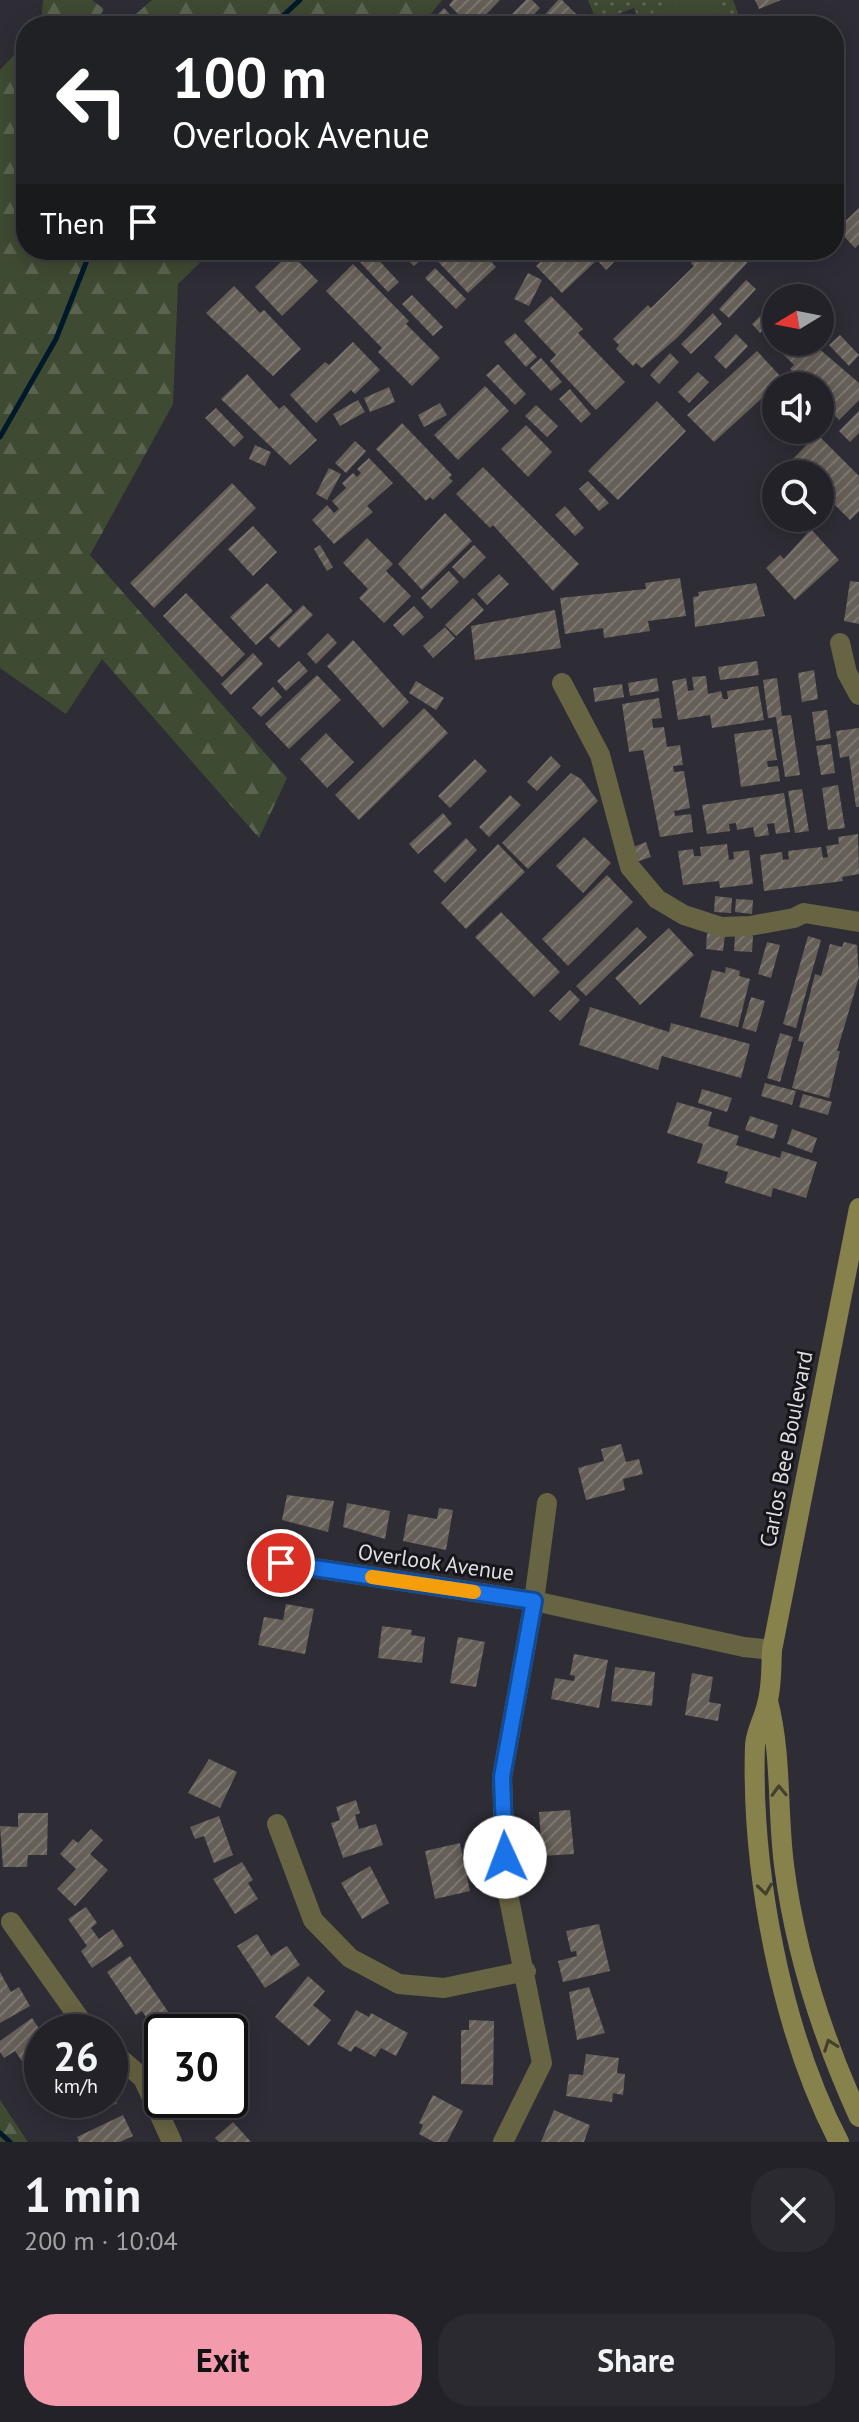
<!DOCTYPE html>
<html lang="en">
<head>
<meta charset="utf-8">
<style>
	:root { --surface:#222228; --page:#2a2a30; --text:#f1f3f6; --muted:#a2a4a8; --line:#3f3f45; --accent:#f39aac }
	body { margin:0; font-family:"PT Sans",sans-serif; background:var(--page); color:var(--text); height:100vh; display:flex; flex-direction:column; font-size:30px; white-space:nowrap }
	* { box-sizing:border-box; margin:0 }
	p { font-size:26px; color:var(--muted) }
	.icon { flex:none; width:44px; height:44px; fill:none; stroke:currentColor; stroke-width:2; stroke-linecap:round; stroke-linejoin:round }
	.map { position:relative; height:2142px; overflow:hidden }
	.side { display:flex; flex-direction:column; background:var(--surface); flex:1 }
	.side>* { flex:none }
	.banner { position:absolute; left:16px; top:16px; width:828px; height:244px; border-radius:32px; box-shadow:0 4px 20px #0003,0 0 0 2px var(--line); background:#202124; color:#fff; overflow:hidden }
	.needle { width:52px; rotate:260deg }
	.buttons { position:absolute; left:762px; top:284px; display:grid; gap:16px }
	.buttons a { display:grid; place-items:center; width:72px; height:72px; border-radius:50%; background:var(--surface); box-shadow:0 4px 20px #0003,0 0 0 2px var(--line); font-size:40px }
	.speed { position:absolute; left:24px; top:2014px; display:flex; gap:16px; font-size:40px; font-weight:700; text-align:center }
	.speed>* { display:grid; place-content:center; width:104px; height:104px; border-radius:50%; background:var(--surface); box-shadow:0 4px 20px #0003,0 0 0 2px var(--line); line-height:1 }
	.speed small { font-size:20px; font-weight:400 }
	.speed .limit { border:4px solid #111; border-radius:12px; background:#fff; color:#111 }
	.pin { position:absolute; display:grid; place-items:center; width:68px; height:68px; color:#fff; margin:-34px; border:4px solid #fff; border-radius:50%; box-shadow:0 2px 8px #0007 }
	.me { position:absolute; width:88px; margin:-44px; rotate:358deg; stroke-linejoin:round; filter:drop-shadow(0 0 6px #0008) }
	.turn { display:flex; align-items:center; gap:28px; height:168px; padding:0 24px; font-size:36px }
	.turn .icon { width:104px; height:104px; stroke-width:2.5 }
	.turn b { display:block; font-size:56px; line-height:68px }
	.then { display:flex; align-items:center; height:76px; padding:0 24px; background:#0003; gap:16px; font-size:30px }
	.round { display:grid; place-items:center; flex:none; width:84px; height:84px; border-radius:32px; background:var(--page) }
	.headline { display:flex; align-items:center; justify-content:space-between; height:136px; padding:0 24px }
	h1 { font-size:48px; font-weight:700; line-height:60px }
	.action { display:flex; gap:16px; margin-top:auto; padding:16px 24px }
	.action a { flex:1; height:92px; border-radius:32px; background:var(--accent); color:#111; font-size:32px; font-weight:700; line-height:92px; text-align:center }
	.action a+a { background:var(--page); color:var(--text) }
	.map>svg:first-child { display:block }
</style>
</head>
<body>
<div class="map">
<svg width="859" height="2142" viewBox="0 0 859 2142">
	<defs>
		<pattern id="green-dots" width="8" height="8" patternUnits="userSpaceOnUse" patternTransform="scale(2)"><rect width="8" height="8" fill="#3f4a32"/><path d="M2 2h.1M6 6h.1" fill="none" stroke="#5a6450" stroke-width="1.8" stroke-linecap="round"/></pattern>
		<pattern id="forest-firs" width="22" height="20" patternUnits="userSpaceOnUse" patternTransform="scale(2)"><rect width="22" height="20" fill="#3f4a32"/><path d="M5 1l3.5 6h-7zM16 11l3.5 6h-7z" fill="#5a6450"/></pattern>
		<pattern id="building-hatch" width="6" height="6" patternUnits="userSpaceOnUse" patternTransform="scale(2)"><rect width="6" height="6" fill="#665f57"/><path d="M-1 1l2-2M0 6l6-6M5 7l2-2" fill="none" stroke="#7b766f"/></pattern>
	</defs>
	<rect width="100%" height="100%" fill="#2e2d36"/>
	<path fill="url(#green-dots)" d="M588,0H733L743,26H641L634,8L597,22Z"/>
	<path fill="url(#forest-firs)" d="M43,0H92L104,9L94,26H41Z
		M152,0H442L421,26H122Z
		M26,42V250H213L178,284L173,404L90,555L287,778L259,838L102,659L66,714L0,668V70Z
		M0,2100L28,2142H0Z"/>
	<path fill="#3f4a32" d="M683,0H715L721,17L696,26H658L653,11Z"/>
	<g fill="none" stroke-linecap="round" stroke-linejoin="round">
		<path stroke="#00192a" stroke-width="5" d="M272,26L300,0
			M0,437L56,339L91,250
			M0,2133L10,2142"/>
	</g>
	<path fill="url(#building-hatch)" d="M453,0H500L475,26H470L449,5Z
		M526,0H532L540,8L523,26H516L508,18Z
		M558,0H562L588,26H535Z
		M755,0H781L759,9Z
		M444,8L461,26H426Z
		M859,208V244L855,248L837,229Z
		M398,250H419L425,256L414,266Z
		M427,250H480L496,267L468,293Z
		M553,250H626L606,270L597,260L562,293L536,266Z
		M704,250H736L748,262L678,337L642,368L636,363L633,366L616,349L619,345L613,339L648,305L651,308L694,266L691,263Z
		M371,252L399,282L388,292L360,262Z
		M290,253L318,281L282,316L255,287Z
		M353,264L409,321L406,324L440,358L412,386L378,352L382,348L326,291Z
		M435,268L466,299L456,309L425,278Z
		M528,273L542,280L529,306L514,299Z
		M746,280L756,289L729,318L719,309Z
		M234,286L260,313L264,310L301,349L273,376L206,313Z
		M412,295L443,327L433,336L402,304Z
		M551,296L583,329L578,333L625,382L596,410L550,361L556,355L524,321Z
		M773,303L776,317L760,333L752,324Z
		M713,313L722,324L691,354L681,344Z
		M515,333L537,357L526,367L504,342Z
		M736,334L748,346L726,369L714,357Z
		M776,335V342H819L817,347L859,383V400L839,420L820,400V386H806L790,369L794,365L770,341Z
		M840,335L859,355L849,366L829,345Z
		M353,342L380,370L355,394L351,390L316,423L290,395L325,362L329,365Z
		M757,351L783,379L714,442L687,415Z
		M670,353L679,362L659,384L650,375Z
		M541,358L562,382L551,391L530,368Z
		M498,364L526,394L515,405L486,375Z
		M698,372L709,382L689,403L678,392Z
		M247,374L279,409L284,405L317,440L290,465L221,399Z
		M485,386L509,411L458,460L434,435Z
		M389,387L395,402L370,412L364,398Z
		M570,389L591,414L581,423L559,399Z
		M358,400L365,412L340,426L333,414Z
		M657,401L686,431L618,500L588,471Z
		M440,403L447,415L424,427L418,415Z
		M536,405L558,426L547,437L525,416Z
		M216,408L244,437L234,447L205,418Z
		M859,411V433L850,442L839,431Z
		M402,423L452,475L449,478L453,481L433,500L430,497L426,501L376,449Z
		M526,425L552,452L528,477L501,449Z
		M817,434L859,476V511L850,520L820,490V474H804L791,461Z
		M355,441L366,451L346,473L335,463Z
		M255,445L271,452L265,466L249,459Z
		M369,458L393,483L367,506L373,512L334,544L312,520L327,505L334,513L339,509L332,501L346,488L342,483L353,473L357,477L361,473L357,469Z
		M483,467L579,564L553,591L493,525L490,528L456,494Z
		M329,468L341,474L327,500L316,494Z
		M588,481L609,503L599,511L579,489Z
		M232,483L256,508L154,608L130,583Z
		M565,506L584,528L575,536L555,515Z
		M445,513L472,541L422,590L398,564Z
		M253,526L277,552L253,576L228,549Z
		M811,529L839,560L795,600L766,568L780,555L784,559Z
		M367,538L393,564L386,571L411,596L384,623L359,598L368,589L343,563Z
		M320,545L333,567L327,571L314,549Z
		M474,545L486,557L464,579L452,567Z
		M449,571L459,582L431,609L421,598Z
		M499,574L509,584L487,605L477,594Z
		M680,578L686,616L648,621L650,631L604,638L603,628L565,634L560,598L646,589L645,583Z
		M850,581L859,582V624L844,621Z
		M267,583L293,611L256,645L230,617Z
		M756,583L765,616L695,627L693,597L699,596L698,592Z
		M186,593L245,654L222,677L163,616Z
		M473,598L484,610L456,636L445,625Z
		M303,605L313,615L279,648L269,638Z
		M414,606L424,617L403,636L393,625Z
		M555,610L561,648L475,660L471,626Z
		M445,627L455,638L433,658L423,646Z
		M328,633L337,643L316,664L307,654Z
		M353,640L409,702L383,728L327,666Z
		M253,653L263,664L231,695L221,684Z
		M299,661L308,671L286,691L277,681Z
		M757,661L759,675L720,680L718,667Z
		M814,670L818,699L802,702L798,673Z
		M317,675L341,700L289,749L265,724Z
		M706,676L708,694L721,691L723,699H728L727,691L758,686L764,720L712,728L710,715L678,720L672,681L686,678L688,691L694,690L692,677Z
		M657,678L659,691L630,696L628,683Z
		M777,678L782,716L791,715L800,775L785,777L776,717L768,718L763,680Z
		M416,681L444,698L436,710L409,693Z
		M622,684L624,697L595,702L593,688Z
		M273,687L282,697L261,717L252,708Z
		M659,698L662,718L652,719L653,728L664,727L667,747L680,745L683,765L673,766L674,772L684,771L690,808L674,811L675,816L691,814L693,832L660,837L643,750L629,752L622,704Z
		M424,708L448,733L359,820L335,795Z
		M827,710L831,738L816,741L812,712Z
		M859,728V807H856L849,756L840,758L836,731Z
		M772,729L777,760L767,761L768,767L778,766L780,781L741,787L734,734Z
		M326,733L354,762L327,788L300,759Z
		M831,744L835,773L821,775L816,746Z
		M551,756L561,766L537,791L527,782Z
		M475,759L487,771L450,808L438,796Z
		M571,773L581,779L598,801L528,869L502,843Z
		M838,785L845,828L828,830L822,788Z
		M802,789L809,831L795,833L788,791Z
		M784,793L790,832L776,834L774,823L767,824L769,835L755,837L753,827L737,830L736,823L729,824L730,831L707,834L702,805Z
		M510,795L521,805L489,837L479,827Z
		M443,813L452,824L418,854L409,844Z
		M858,834L859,874L842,877L843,881L764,891L760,855L782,852L783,860L789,859L788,851L821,847L823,858L828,857L826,846L839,844L838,837Z
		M584,837L611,863L583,893L556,866Z
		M466,838L477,850L445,883L433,871Z
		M646,842L651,857L636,862L631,848Z
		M498,844L525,872L466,929L441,903Z
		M727,844L729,860L734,859L733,852L749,850L753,884L720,888L719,881L683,885L678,851L693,849L694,856H701L700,847Z
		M607,875L633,902L568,966L542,939Z
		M715,896L732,898L731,913L714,912Z
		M736,899L753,900L752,914L735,912Z
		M501,912L560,972L534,997L475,937Z
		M637,927L647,937L586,996L576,986Z
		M669,928L694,955L640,1005L615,978Z
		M707,933L725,935L723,951L706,949Z
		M735,935L753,936L752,952L734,951Z
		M808,936L821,940L796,1028L783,1024Z
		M767,942L780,945L771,978L758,974Z
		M844,942L857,945L859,977L837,1051H840L829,1098L792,1088L804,1042L798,1041L815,974L821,976L830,944L842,947Z
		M726,967L740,971L739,976L750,979L738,1027L700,1017L712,970L725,973Z
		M570,990L580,1000L560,1021L549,1011Z
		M751,997L765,1001L756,1032L742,1028Z
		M590,1007L669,1032L671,1023L750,1044L741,1078L662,1056L658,1070L579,1045Z
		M780,1033L793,1037L780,1082L767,1078Z
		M765,1083L796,1091L792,1105L761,1096Z
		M702,1089L732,1098L727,1112L698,1103Z
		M803,1094L832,1102L828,1115L799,1107Z
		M677,1102L712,1112L708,1126L739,1136L736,1145L780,1158L782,1151L817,1162L806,1198L773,1188L771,1197L725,1183L728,1172L697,1163L703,1144L667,1133Z
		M750,1116L778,1125L774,1139L745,1130Z
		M792,1129L817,1138L812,1153L787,1144Z
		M621,1444L626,1462L639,1459L643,1474L623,1479L625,1490L586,1500L578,1468L604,1461L601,1449Z
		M287,1495L334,1501L328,1532L282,1520Z
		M347,1503L390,1511L385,1539L343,1527Z
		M439,1508L453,1510L446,1550L403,1541L408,1514L437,1519Z
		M286,1604L314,1609L305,1654L258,1645L264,1617L283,1620Z
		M382,1626L412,1630L411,1635L425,1637L422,1663L378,1658Z
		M458,1637L485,1642L476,1687L450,1683Z
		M574,1654L608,1660L599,1708L551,1699L555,1678L574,1681L575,1676L570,1675Z
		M615,1667L655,1672L652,1706L611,1701Z
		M692,1673L713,1677L709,1702L721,1704L718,1721L685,1715Z
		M209,1759L237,1772L220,1808L188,1793Z
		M356,1800L360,1813L355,1815L359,1829L376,1824L383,1845L343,1858L331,1823L340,1820L336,1807Z
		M570,1810L574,1854L542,1856L539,1812Z
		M18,1813H48L47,1855H28L27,1867H3L0,1826L18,1827Z
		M219,1816L233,1855L214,1863L204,1836L195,1839L190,1827Z
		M91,1829L103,1840L90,1854L108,1870L75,1906L57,1889L76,1869L60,1854L73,1839L78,1843Z
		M460,1843L470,1891L435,1899L425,1851Z
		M242,1862L253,1880L248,1883L258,1899L235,1914L213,1879Z
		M370,1866L389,1903L362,1919L341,1883Z
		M86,1907L97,1923L91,1928L99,1939L113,1929L124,1946L92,1968L81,1951L87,1946L68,1919Z
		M599,1924L610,1971L563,1982L558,1961L577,1956L576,1951L571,1952L566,1931Z
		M257,1934L271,1956L287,1946L300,1965L265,1988L237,1946Z
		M130,1956L173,2019L155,2031L142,2011L136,2015L107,1972Z
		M0,1972L11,1992L19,1987L30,2006L0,2023Z
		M308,1976L325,1991L313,2005L331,2020L309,2046L275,2017Z
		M589,1987L605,2033L577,2040L569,1992Z
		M356,2010L369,2017L371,2013L408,2033L396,2056L381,2048L375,2057L355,2046L351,2052L337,2044Z
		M32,2018L42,2033V2079L37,2083L15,2051L4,2058L0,2052V2041Z
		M469,2020L494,2021L493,2085L461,2084V2030H469Z
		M586,2054L619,2058L617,2073L625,2074L623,2095L613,2093L612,2102L566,2096L569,2074L583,2075Z
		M110,2091L117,2103L99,2113L95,2106L77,2117L67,2100H110Z
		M433,2095L463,2111L447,2142H434L419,2134L423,2125L419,2123Z
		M554,2110L590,2125L584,2142H541Z
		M123,2115L133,2136L120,2142H79L77,2137Z
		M233,2122L251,2142H219L215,2138Z"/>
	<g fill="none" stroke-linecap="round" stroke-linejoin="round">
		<path stroke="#676443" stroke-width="20" d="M840,643L847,673L859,695
			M562,683L600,755L630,867L657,899L684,915L721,927L750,926L794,918L804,913L859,922
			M281,1563L534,1601L744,1647L772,1650
			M277,1824L313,1920L350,1958L399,1984L444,1988L526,1971
			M11,1922L89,2032
			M110,2050L143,2078L172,2142
			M503,2142L542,2063L506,1884L502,1777L534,1601L547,1503"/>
		<path stroke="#87824c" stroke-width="20" d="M768,1701C782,1755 777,1810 784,1865C795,1952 823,2038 859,2117
			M839,2142C781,2031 751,1870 755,1745C756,1731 764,1718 767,1704C772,1687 771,1667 772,1650L859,1208"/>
	</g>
	<defs><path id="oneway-chevron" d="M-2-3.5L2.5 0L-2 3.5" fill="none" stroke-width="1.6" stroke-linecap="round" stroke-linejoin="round" transform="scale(2)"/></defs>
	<g stroke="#43412e">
		<use href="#oneway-chevron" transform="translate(779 1791) rotate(-92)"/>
		<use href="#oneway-chevron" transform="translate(765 1889) rotate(82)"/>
		<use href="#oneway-chevron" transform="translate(830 2045) rotate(-110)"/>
	</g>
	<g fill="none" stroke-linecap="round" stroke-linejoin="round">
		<defs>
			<path id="route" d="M281,1563L534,1601L502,1777L505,1857"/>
		</defs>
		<use href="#route" stroke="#114b97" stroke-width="20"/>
		<use href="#route" stroke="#1a73e8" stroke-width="14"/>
		<path stroke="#f59e0b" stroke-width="14" d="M372,1577L474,1592"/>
	</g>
	<g text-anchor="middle" stroke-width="6" stroke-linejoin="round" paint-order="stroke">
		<g font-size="22" fill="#dedde3" stroke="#16161a">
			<text transform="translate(786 1449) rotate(-79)" y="8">Carlos Bee Boulevard</text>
			<text transform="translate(436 1562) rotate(8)" y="8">Overlook Avenue</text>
		</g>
	</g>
</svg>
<div class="buttons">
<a><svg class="needle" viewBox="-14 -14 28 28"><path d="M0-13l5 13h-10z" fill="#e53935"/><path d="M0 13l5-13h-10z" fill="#a2a4a8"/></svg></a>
<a><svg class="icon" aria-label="sound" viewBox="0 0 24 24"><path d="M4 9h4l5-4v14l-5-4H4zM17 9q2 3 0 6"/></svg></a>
<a><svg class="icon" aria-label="search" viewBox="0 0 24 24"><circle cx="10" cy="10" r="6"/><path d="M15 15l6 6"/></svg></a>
</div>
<div class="speed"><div>26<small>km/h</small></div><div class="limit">30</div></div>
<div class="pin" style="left:281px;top:1563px;background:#d93025"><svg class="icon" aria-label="arrive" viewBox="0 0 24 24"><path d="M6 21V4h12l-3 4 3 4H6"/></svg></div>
<svg class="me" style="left:505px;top:1857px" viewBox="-20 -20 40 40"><circle r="19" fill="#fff"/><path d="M0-13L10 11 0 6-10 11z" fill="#1a73e8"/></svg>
<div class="banner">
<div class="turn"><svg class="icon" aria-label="left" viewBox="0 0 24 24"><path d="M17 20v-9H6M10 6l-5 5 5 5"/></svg><div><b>100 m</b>Overlook Avenue</div></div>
<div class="then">Then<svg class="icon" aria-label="arrive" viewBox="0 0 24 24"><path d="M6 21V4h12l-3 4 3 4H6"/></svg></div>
</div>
</div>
<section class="side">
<div class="headline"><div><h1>1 min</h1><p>200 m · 10:04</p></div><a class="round"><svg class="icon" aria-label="close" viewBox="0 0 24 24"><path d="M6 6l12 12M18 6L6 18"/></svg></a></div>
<div class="action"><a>Exit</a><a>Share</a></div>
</section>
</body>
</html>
